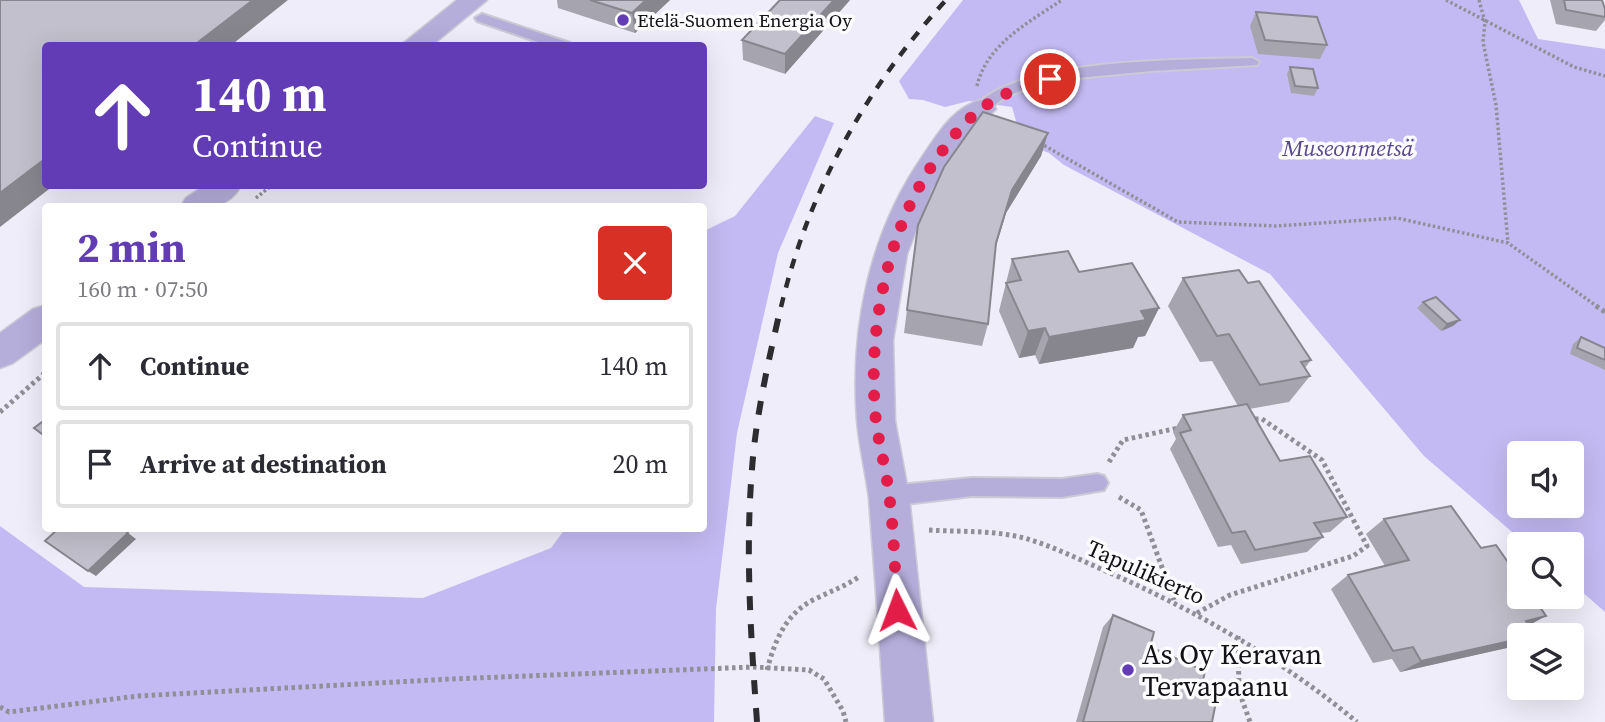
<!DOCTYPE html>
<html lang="en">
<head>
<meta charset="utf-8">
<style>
	:root { --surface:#fff; --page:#f7f7f7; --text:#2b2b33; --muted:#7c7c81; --line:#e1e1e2; --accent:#623cb4 }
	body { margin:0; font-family:"Source Serif 4",serif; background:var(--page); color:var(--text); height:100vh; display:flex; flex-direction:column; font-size:26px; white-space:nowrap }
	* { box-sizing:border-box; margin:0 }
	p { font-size:23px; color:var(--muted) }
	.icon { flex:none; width:38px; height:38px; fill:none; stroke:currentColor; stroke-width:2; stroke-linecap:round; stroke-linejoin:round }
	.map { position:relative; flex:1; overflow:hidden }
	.sheet { position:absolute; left:42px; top:203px; width:665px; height:329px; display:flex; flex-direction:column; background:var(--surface); border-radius:7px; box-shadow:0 7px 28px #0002 }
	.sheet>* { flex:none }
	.guide { position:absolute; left:42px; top:42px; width:665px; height:147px; border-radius:7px; box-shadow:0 7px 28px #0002; background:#623cb4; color:#fff; overflow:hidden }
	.fabs { position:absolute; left:1507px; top:441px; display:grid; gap:14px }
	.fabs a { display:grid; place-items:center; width:77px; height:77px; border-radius:7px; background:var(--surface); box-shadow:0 7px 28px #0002; font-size:35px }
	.pin { position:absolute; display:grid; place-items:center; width:60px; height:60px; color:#fff; margin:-30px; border:4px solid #fff; border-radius:50%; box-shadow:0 2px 7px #0007 }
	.me { position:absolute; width:77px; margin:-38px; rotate:357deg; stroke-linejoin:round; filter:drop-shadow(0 0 5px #0008) }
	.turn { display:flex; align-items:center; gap:24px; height:147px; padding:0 35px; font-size:32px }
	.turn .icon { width:91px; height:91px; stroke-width:2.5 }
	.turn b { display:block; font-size:49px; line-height:60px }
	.round { display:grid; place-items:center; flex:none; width:74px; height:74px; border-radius:7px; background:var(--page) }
	.headline { display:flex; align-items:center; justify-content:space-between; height:119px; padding:0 35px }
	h1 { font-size:42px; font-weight:700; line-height:52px; color:var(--accent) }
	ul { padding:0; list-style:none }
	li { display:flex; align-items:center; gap:21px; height:88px; margin:0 14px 10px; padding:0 21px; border:4px solid var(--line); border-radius:7px }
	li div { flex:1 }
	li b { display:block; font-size:26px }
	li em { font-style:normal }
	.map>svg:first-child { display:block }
</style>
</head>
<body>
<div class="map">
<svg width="1605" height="722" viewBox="0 0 1605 722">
	<rect width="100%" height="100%" fill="#eeedf9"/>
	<path fill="#c4baf3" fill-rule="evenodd" d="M963,0H1519L1538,39L1605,49V612L1572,583V544H1526L1424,456L1270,274L1064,165L1049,153L1022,142L1012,107L969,101L945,107L923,100L909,99L899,81ZM1519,453H1572V506H1519Z
		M815,116L834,123L778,253L737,433L716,609L714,722H0V526L84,587L423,598L551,548L565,529L704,528V231L735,216Z"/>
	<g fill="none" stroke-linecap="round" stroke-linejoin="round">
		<defs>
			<path id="service" d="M482,14L570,43L572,46H550L477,21L475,18Z
				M1252,58L1259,62L1257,65L1151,71L1067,79L1034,86L1005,97L986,112H976L973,109C1013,57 1189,60 1252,58Z
				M1097,474L1104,476L1108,483L1104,490L1062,497L972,496L889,506L881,503L878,496L881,489L889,486L972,478L1062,479Z"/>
			<path id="minor" d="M457,0H487L431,46H400Z
				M981,100L991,102L996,109L965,139L932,189L907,254L893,340L895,421L909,496L933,722H885C880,648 875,573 869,499C866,473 859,447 857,420C850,329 869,234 922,157C937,135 953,107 981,100Z
				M204,186H241C226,211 207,206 181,206L186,198Z
				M46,305V339L13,363L0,368V333L33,309Z"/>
		</defs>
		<use href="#service" stroke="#cbcad5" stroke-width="4"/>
		<use href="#minor" stroke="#cbcad5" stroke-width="3"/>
		<path stroke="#908f97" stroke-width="3.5" stroke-dasharray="2.5 2.5" stroke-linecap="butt" d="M1446,0L1574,67L1605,76
			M1479,0L1485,22L1483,42L1496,105L1508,243
			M977,86C986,45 1029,22 1062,0
			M1040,143L1178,222L1276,226L1397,218L1508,243L1598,307
			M256,198L271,186"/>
		<path stroke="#908f97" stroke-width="5" stroke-dasharray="3.5 3.5" stroke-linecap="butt" d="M1596,306L1605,312
			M0,412L46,372
			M1109,462L1123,440L1178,428
			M1119,497L1141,510L1174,600
			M929,530C961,532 993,530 1024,538C1053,546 1080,560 1108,572C1198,612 1281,659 1357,722
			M1197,613L1230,595L1353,556L1367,546L1322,460L1262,419H1252
			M1238,636L1239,691L1250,722
			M767,670C775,640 786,613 815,599C831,591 846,586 860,576
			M0,707L9,712L138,696L451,679L753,667L809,670L824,679L843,711L846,722"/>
		<use href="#service" fill="#b5adda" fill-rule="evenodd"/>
		<use href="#minor" fill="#b5adda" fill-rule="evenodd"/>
		<path stroke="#2d2c31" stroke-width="4.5" stroke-dasharray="10 10" stroke-linecap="butt" d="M781,307C809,190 865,89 946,0"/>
		<path stroke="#2d2c31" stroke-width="6" stroke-dasharray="14 14" stroke-linecap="butt" d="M757,722C751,638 745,553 752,469C756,414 769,359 781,306"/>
	</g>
	<path fill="#a6a5af" d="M557,0H670L635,33L558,8Z
		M850,0L785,74L743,60L742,40Z
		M1550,0H1602L1605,9V20L1596,31L1556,24Z
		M1256,12L1327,45L1320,59L1258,54L1250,26Z
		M1290,67L1318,88L1314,96L1291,93L1287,74Z
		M1048,133L1041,156L1006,213L995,249L988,324L982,346L904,333L918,225Z
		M1012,259L1079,272L1159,308L1145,336L1138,337L1133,348L1039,364L1035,355L1019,358L999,311Z
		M1183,278L1248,283L1311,360L1305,368L1310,376L1289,402L1249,409L1280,461L1347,517L1330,532L1321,533L1323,537L1307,552L1241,564L1231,545L1218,547L1170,449L1176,439L1173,432L1183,415L1238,406L1212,361L1200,362L1168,306Z
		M1423,302L1460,320L1453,326L1441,331L1417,308Z
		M1581,337L1605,348V370L1570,354L1573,344Z
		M1384,519L1529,625L1519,635L1511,647L1400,672L1392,659L1373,663L1331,589L1348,575L1385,566L1366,534Z
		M1113,615L1150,647L1200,695L1212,722H1076L1103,627Z"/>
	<path fill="#87868f" d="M253,0H288L230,46H193Z
		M646,0H670L635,33L632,13Z
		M834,0H850L785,74V54Z
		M1048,133L1041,156L1006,213L990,266L1012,190Z
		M46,158V186H53L0,227V193Z
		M1159,308L1145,336L1138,337L1133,348L1039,364L1049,337L1141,311Z
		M1460,320L1453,326L1441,331L1447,324Z
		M1045,328L1035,355L1019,358L1028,331Z
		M128,533L136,539L96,576L88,571Z
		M1546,616L1522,629L1526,621Z
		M1519,639V643L1511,647L1400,672L1421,661Z"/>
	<path fill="#c1c0cc" stroke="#87868f" stroke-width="2" d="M0,0H253L193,46H46V158L0,193Z
		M590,0H646L632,13Z
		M780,0H834L785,54L742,40Z
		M1564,0H1602L1605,9V17L1566,10Z
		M1256,12L1317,17L1327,45L1265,40Z
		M1290,67L1313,69L1318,88L1295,86Z
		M983,112L1048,133L1012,190L996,243L988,324L907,310L918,225L944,167Z
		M1068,251L1079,272L1132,263L1159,308L1141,311L1146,320L1049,337L1045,328L1028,331L1006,283L1021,280L1012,259Z
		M1239,270L1248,283L1259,281L1311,360L1301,362L1310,376L1260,385L1229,334L1217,336L1183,278Z
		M1436,297L1460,320L1447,324L1423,302Z
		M1581,337L1605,348V360L1577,348Z
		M1247,404L1280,461L1310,456L1347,517L1314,523L1323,537L1255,550L1245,531L1232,533L1180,433L1191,430L1183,415Z
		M46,419V437L34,428Z
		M1451,506L1481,548L1496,545L1519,578V597H1533L1546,616L1526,621L1536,635H1519V639L1421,661L1413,647L1393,651L1348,575L1409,560L1384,519Z
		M59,528H121L128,533L88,571L45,541Z
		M1113,615L1154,632L1150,647L1205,671L1200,695L1216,702L1212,722H1083Z"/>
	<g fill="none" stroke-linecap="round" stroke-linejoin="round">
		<path stroke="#e11d48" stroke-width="12" stroke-dasharray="0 21.6" d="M897,610C895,571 894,532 889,494C886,469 879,445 876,421C867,337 885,237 931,167C967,114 988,95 1050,79"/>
	</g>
	<g fill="#623cb4" stroke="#fcfbfe" stroke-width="2.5">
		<circle cx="623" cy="20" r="7"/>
		<circle cx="1128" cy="670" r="7"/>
	</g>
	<g text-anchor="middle" stroke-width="7" stroke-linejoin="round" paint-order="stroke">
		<g font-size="19" fill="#121115" stroke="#fcfbfe" text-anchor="start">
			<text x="637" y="27">Etelä-Suomen Energia Oy</text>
		</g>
		<g font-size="23" font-style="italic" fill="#58478c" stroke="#fcfbfe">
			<text x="1348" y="156">Museonmetsä</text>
		</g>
		<g font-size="23" fill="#121115" stroke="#fcfbfe">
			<text transform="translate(1146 572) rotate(24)" y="8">Tapulikierto</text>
		</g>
		<g font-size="28" fill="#121115" stroke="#fcfbfe" text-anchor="start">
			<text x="1142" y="664">As Oy Keravan<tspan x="1142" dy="32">Tervapaanu</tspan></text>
		</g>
	</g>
</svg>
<div class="fabs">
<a><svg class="icon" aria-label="sound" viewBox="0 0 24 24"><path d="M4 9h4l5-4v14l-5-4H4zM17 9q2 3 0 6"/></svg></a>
<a><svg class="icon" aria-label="search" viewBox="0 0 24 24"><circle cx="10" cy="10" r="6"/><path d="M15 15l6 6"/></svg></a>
<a><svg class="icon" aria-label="layers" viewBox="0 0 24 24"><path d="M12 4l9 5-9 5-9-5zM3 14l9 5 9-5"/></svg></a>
</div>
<div class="pin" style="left:1050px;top:79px;background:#d93025"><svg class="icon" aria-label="arrive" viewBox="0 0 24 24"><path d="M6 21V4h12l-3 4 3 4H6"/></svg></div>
<svg class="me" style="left:897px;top:610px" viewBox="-20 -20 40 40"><path d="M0-17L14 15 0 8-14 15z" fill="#e11d48" stroke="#fff" stroke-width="4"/></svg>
<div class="guide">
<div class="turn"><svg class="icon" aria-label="ahead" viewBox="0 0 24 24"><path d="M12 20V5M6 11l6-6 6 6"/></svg><div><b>140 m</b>Continue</div></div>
</div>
<section class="sheet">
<div class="headline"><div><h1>2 min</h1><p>160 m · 07:50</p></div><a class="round" style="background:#d93025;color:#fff"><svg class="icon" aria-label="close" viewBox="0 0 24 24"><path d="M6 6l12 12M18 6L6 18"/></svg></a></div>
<ul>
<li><svg class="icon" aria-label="ahead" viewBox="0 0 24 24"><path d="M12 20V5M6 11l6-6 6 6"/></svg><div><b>Continue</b></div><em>140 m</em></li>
<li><svg class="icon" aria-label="arrive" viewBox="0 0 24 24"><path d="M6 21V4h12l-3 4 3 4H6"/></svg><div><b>Arrive at destination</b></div><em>20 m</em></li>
</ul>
</section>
</div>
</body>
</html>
